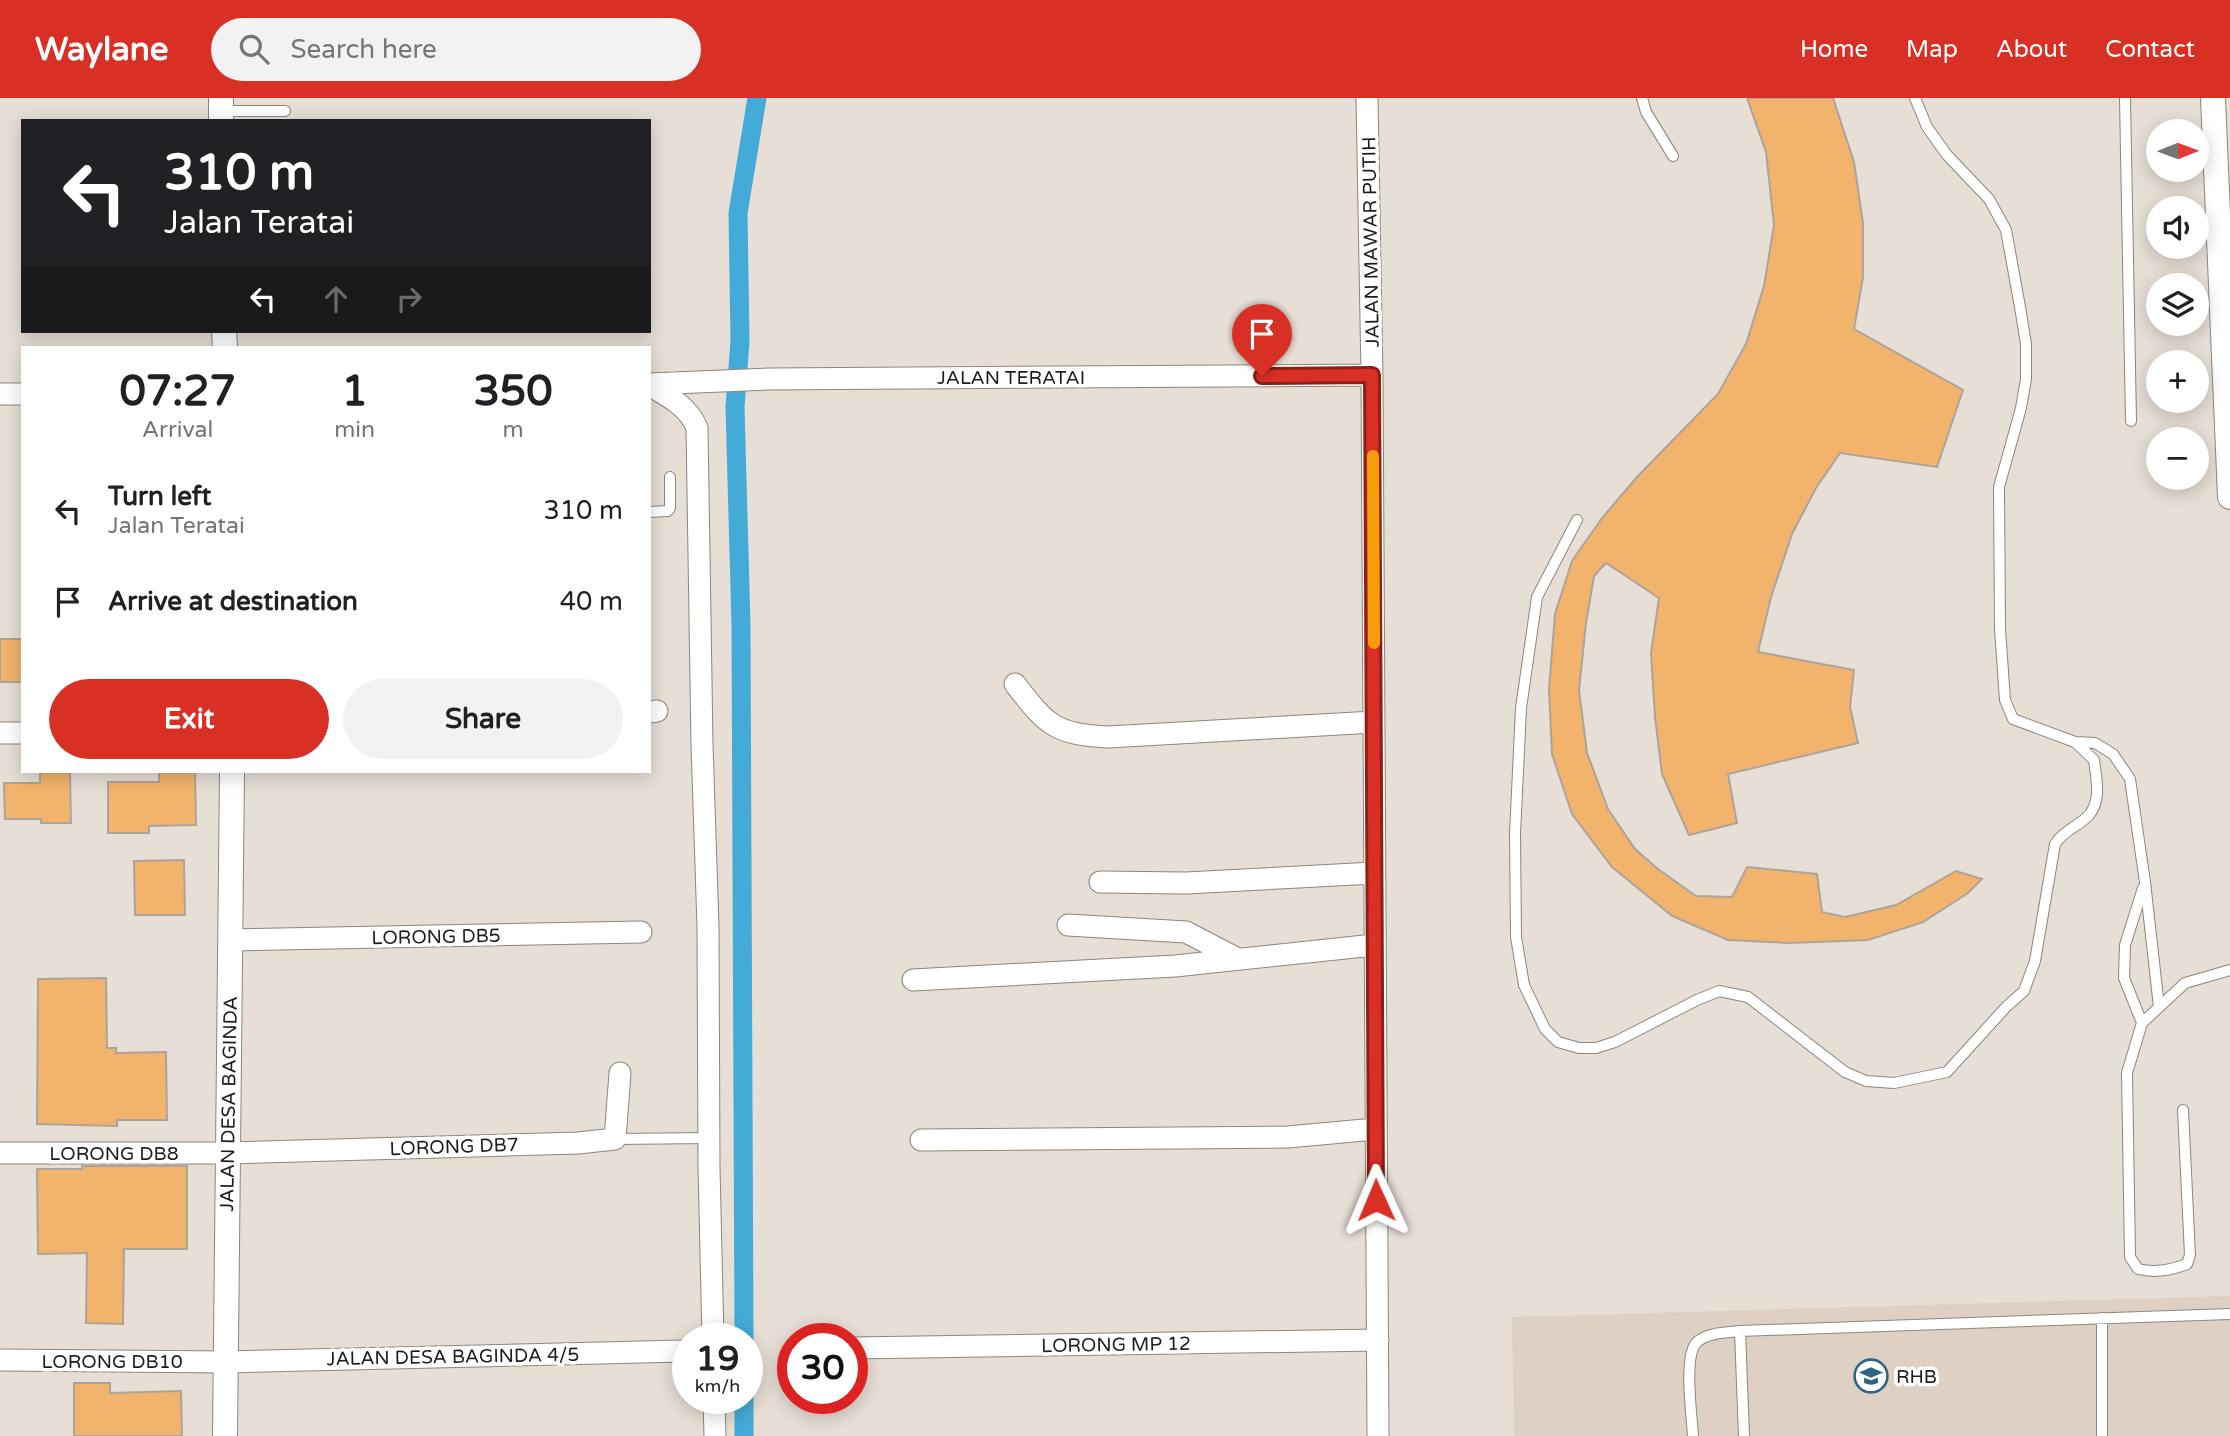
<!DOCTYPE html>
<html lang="en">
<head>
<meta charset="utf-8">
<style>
	:root { --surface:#fff; --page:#f2f2f2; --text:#202124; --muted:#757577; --accent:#d93025 }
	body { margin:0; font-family:"Varela Round",sans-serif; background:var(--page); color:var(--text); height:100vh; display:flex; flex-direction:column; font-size:26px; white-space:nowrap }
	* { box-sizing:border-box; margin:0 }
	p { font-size:23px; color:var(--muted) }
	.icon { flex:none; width:38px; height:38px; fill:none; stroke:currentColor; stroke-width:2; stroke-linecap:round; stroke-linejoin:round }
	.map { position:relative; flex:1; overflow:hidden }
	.side { position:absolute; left:21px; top:248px; width:630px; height:427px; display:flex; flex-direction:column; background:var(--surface); border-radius:0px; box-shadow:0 4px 18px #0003 }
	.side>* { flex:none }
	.top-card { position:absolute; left:21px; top:21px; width:630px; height:214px; border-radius:0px; box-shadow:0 4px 18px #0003; background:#202124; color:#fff; overflow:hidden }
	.needle { width:46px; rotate:89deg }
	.tools { position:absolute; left:2146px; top:21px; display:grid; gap:14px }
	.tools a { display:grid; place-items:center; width:63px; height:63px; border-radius:50%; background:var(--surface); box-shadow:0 4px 18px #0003; font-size:35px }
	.speed { position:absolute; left:672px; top:1225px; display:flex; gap:14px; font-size:35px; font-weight:700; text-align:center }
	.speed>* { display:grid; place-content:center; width:91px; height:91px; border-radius:50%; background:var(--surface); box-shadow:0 4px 18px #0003; line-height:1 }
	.speed small { font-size:18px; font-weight:400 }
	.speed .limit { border:10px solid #d22; background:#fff; color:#111 }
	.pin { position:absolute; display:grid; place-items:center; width:60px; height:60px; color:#fff; margin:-72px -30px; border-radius:50% 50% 50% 0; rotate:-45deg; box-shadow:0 0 7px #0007 }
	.pin .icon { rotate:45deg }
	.me { position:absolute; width:77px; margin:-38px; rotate:359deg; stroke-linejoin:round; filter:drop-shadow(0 0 5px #0008) }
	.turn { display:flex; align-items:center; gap:24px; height:147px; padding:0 28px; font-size:32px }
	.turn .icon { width:91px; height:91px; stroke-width:2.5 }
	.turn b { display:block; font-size:49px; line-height:60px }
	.lanes { display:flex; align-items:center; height:66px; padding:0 28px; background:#0003; justify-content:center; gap:35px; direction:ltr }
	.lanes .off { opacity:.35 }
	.eta { display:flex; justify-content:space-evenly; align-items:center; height:119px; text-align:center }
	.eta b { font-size:42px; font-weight:800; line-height:49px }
	.action { display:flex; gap:14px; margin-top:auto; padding:14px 28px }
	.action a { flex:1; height:80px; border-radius:42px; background:var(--accent); color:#fff; font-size:28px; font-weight:800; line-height:80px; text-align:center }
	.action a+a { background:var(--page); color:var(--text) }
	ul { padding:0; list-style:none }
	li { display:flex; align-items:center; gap:21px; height:91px; padding:0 28px }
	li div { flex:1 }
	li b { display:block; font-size:26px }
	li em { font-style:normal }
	header { display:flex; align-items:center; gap:42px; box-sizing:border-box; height:98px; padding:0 35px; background:var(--accent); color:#fff }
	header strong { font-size:33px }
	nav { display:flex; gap:38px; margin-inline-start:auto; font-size:24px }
	.search { width:490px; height:63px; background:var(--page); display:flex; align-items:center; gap:18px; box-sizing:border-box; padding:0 24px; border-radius:38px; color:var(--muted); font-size:26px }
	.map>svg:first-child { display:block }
</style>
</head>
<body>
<header>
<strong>Waylane</strong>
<div class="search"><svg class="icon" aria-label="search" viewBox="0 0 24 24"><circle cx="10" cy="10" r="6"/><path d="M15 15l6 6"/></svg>Search here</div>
<nav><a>Home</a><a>Map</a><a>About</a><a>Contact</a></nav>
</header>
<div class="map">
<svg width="2230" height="1338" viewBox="0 0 2230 1338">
	<rect width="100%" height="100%" fill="#e7ded5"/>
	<path fill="#ded0c3" d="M2230,1198V1338H1514L1512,1219Z"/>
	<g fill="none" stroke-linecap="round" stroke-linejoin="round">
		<path stroke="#44abd9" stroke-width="19" d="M744,1241L741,527L735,309L740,243L738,115L757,0
			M744,1300V1338"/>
	</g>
	<path fill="#f2b36c" stroke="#aca49b" stroke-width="2" d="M1747,0H1833L1854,64L1863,125V179L1854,231L1963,292L1937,369L1840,355L1816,390L1792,436L1771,499L1758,554L1854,572L1850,609L1858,645L1728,676L1737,725L1689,737L1662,676L1655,619L1651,555L1659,500L1606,465L1594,478L1586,525L1579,592L1587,655L1608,711L1635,751L1658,771L1696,798L1732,799L1747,769L1817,776L1822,814L1845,819L1896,807L1956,773L1982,781L1968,795L1923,824L1868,842L1789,845L1728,842L1672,818L1612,769L1572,716L1552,656L1549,591L1555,516L1572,463L1602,420L1638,378L1718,296L1746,246L1764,188L1774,127L1766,54Z
		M0,541H23V584H0Z
		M40,674H70L71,725H41V721H5L4,685H40Z
		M159,674H195L196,727L149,728V735H108V684H159Z
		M184,762L185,817H135L134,763Z
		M106,880L107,950H116V955L166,954L167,1022H117V1028L37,1026L38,881Z
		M82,1068H187V1151H124L123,1226L86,1225L87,1155L38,1156L37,1071H82Z
		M74,1285H110V1295L181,1293L182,1338H74Z"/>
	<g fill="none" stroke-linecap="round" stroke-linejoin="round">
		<defs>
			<path id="service" d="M1642,0L1646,14L1673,58
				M2125,0L2131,323
				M221,13H285
				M649,414L668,413L670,410V379
				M1577,422L1537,499L1521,610L1515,736L1516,839L1524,887L1545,931L1558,944L1579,950H1596L1615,944L1697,902L1719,893L1748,899L1845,974L1866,983L1894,985L1947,974L2006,909L2024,893L2035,863L2055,746C2065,731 2078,729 2089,717C2102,702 2096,679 2094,662L2075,644L2013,621L2005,602L2000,531L1999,389L2021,310L2026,281V246L2020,209L2006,132L1989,101L1947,57L1927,29L1915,0
				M2075,644L2095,645L2113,656L2130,681L2145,784L2159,909
				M2142,925L2124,880L2125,847L2143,790
				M2183,1012L2190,1157L2187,1166C2172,1172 2154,1175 2138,1171L2130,1159L2127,975L2142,925L2185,885L2230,872
				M615,1041L709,1040
				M2102,1220V1338
				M1693,1338C1692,1318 1683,1257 1697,1244C1708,1234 1727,1235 1740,1233
				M1744,1338L1740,1233L2230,1216"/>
			<path id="minor" d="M1367,0L1372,277L1378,1338
				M649,286L770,281L1372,277
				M649,287C669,299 688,308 697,330L702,646L708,829L709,1069L713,1241
				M0,296H23
				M1015,586C1047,627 1054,636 1108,639L1374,624
				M649,614L657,613
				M0,635H23
				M1100,784L1186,785L1374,775
				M1068,827L1186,834L1238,861
				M231,842L641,834
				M913,882L1175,868L1374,847
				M921,1042L1288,1039L1375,1031
				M0,1055H227L578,1045L615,1041L620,975
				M854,1250L1378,1242
				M0,1262L225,1264L682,1253
				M714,1300L715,1338"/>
			<path id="tertiary" d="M221,0V23
				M2213,0L2230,399
				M224,233L225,250
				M225,1338L232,674"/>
		</defs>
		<use href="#service" stroke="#8d867d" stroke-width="12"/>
		<use href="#minor" stroke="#8d867d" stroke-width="23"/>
		<use href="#tertiary" stroke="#8d867d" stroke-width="26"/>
		<use href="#service" stroke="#fff" stroke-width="10"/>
		<use href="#minor" stroke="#fff" stroke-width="21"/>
		<use href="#tertiary" stroke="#fff" stroke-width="24"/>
	</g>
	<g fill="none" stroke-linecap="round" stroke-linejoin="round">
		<defs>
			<path id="route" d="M1262,278L1372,277L1376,1102"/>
		</defs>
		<use href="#route" stroke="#8d1f18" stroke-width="18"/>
		<use href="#route" stroke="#d93025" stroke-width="12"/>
		<path stroke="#f59e0b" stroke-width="12" d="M1373,358L1374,545"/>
	</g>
	<defs>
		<symbol id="university-ring" viewBox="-11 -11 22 22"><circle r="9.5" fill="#fff" stroke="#2e6680" stroke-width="1.5"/><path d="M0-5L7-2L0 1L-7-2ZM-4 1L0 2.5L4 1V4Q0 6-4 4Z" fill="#2e6680"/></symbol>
	</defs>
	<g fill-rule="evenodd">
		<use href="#university-ring" x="1852" y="1259" width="38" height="38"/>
	</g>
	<g text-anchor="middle" stroke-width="7" stroke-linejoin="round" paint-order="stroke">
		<g font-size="19" fill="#1f1c19" stroke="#fff">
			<text transform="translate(1370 144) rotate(-91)" y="7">JALAN MAWAR PUTIH</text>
			<text x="1011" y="286">JALAN TERATAI</text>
			<text transform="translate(436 838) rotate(-1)" y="7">LORONG DB5</text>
			<text transform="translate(228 1006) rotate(-89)" y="7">JALAN DESA BAGINDA</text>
			<text transform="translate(454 1048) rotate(-2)" y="7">LORONG DB7</text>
			<text x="114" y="1062">LORONG DB8</text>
			<text transform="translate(1116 1246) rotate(-1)" y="7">LORONG MP 12</text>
			<text transform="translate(453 1258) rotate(-1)" y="7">JALAN DESA BAGINDA 4/5</text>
			<text x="112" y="1270">LORONG DB10</text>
		</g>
		<g font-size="19" fill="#1f1c19" stroke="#fff" text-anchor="start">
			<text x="1896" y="1285">RHB</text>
		</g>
	</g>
</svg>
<div class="tools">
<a><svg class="needle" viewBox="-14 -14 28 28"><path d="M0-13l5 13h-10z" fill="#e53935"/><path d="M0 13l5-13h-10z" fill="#757577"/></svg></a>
<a><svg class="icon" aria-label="sound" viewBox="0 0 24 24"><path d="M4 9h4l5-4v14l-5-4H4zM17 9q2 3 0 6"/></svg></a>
<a><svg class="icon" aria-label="layers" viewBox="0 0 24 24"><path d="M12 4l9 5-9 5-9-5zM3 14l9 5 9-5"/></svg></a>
<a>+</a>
<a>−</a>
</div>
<div class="speed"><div>19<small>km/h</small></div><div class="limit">30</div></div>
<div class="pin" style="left:1262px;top:278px;background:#d93025"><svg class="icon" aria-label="arrive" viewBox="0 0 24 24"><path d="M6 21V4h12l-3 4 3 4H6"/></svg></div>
<svg class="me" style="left:1376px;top:1102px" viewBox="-20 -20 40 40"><path d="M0-17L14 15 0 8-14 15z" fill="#d93025" stroke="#fff" stroke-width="4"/></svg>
<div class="top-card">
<div class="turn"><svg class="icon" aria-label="left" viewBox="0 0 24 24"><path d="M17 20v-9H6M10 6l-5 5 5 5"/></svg><div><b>310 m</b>Jalan Teratai</div></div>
<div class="lanes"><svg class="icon" aria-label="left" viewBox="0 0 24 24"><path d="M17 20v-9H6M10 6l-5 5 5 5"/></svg><svg class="icon off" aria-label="ahead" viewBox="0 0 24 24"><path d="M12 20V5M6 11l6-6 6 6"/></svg><svg class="icon off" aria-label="right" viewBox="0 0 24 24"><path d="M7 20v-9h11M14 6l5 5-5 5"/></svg></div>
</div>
<section class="side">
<div class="eta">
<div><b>07:27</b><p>Arrival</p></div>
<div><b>1</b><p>min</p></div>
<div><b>350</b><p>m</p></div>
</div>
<ul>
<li><svg class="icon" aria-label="left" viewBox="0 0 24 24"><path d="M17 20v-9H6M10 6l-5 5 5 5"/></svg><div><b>Turn left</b><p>Jalan Teratai</p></div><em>310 m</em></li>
<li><svg class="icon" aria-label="arrive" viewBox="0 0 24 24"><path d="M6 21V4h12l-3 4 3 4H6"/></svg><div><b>Arrive at destination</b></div><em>40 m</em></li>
</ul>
<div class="action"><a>Exit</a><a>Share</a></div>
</section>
</div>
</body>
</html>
